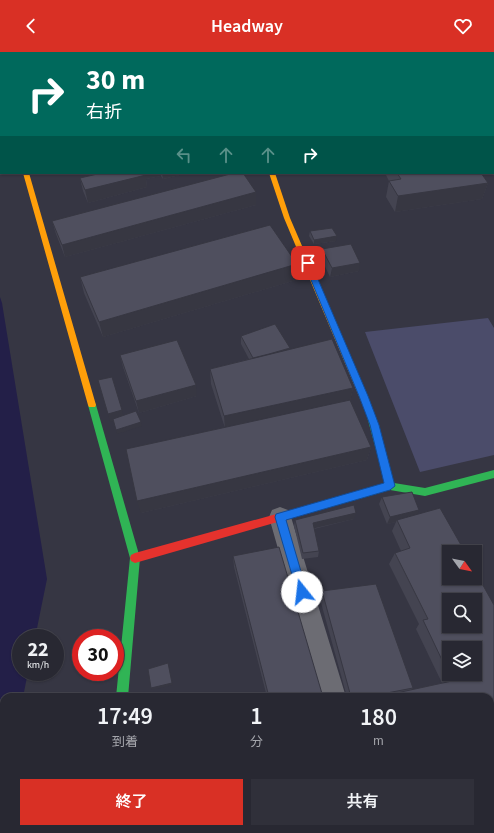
<!DOCTYPE html>
<html lang="ja">
<head>
<meta charset="utf-8">
<style>
	:root { --surface:#282832; --page:#30303a; --text:#f1f3f6; --muted:#a5a6ac; --line:#44444d; --accent:#d93025 }
	body { margin:0; font-family:"Source Sans 3","Noto Sans JP",sans-serif; background:var(--page); color:var(--text); height:100vh; display:flex; flex-direction:column; font-size:15px; white-space:nowrap }
	* { box-sizing:border-box; margin:0 }
	p { font-size:13px; color:var(--muted) }
	.icon { flex:none; width:22px; height:22px; fill:none; stroke:currentColor; stroke-width:2; stroke-linecap:round; stroke-linejoin:round }
	.map { position:relative; flex:1; overflow:hidden }
	.sheet { position:absolute; left:0px; top:641px; width:494px; height:140px; display:flex; flex-direction:column; background:var(--surface); border-radius:12px 12px 0 0; box-shadow:0 1px 3px #0004,0 0 0 1px var(--line) }
	.sheet>* { flex:none }
	.guide { position:absolute; left:0px; top:0px; width:494px; height:122px; box-shadow:0 1px 3px #0004,0 0 0 1px var(--line); background:#00695c; color:#fff; overflow:hidden }
	.needle { width:26px; rotate:123deg }
	.tools { position:absolute; left:442px; top:493px; display:grid; gap:8px }
	.tools a { display:grid; place-items:center; width:40px; height:40px; border-radius:0px; background:var(--surface); box-shadow:0 1px 3px #0004,0 0 0 1px var(--line); font-size:20px }
	.speed { position:absolute; left:12px; top:577px; display:flex; gap:8px; font-size:20px; font-weight:700; text-align:center }
	.speed>* { display:grid; place-content:center; width:52px; height:52px; border-radius:50%; background:var(--surface); box-shadow:0 1px 3px #0004,0 0 0 1px var(--line); line-height:1 }
	.speed small { font-size:10px; font-weight:400 }
	.speed .limit { border:6px solid #d22; background:#fff; color:#111 }
	.pin { position:absolute; display:grid; place-items:center; width:34px; height:34px; color:#fff; margin:-17px; border-radius:8px; box-shadow:0 2px 6px #0006 }
	.me { position:absolute; width:44px; margin:-22px; rotate:344deg; stroke-linejoin:round; filter:drop-shadow(0 0 3px #0008) }
	.turn { display:flex; align-items:center; gap:14px; height:84px; padding:0 20px; font-size:18px }
	.turn .icon { width:52px; height:52px; stroke-width:2.5 }
	.turn b { display:block; font-size:28px; line-height:34px }
	.lanes { display:flex; align-items:center; height:38px; padding:0 20px; background:#0003; justify-content:center; gap:20px; direction:ltr }
	.lanes .off { opacity:.35 }
	.eta { display:flex; justify-content:space-evenly; align-items:center; height:68px; text-align:center }
	.eta b { font-size:24px; font-weight:600; line-height:28px }
	.button { display:flex; gap:8px; margin-top:auto; padding:8px 20px }
	.button a { flex:1; height:46px; border-radius:0px; background:var(--accent); color:#fff; font-size:16px; font-weight:600; line-height:46px; text-align:center }
	.button a+a { background:var(--page); color:var(--text) }
	header { display:flex; justify-content:space-between; align-items:center; height:52px; padding:0 20px; background:var(--accent); color:#fff; font-size:18px; font-weight:600 }
	.map>svg:first-child { display:block }
</style>
</head>
<body>
<header><svg class="icon" aria-label="back" viewBox="0 0 24 24"><path d="M15 5l-7 7 7 7"/></svg>Headway<svg class="icon" aria-label="heart" viewBox="0 0 24 24"><path d="M12 20l-8-8c-3-5 5-10 8-4 3-6 11-1 8 4z"/></svg></header>
<div class="map">
<svg width="494" height="781" viewBox="0 0 494 781">
	<rect width="100%" height="100%" fill="#363643"/>
	<path fill="#4b4c6a" d="M216,0H474L212,1Z
		M488,266L494,276V403L420,420L365,280Z"/>
	<path fill="#231f48" d="M0,245L2,251L47,527L35,586H21V620H28L23,645H4V741L0,761Z"/>
	<g fill="none" stroke-linecap="round" stroke-linejoin="round">
		<path fill="#6c6c73" fill-rule="evenodd" d="M280,455L288,458L291,465L346,645H320L269,465L272,458Z
			M358,777H386L387,781H359Z"/>
		<path fill="#30b455" fill-rule="evenodd" d="M493,1H494V5H493Z
			M92,350L95,351L96,353L140,506L128,645H116L130,506L88,353L89,351Z
			M370,357L373,358L374,361L394,431L425,436L494,418V426L425,444L390,438L309,461L306,460L304,457L306,454L309,453L385,431L366,361L367,358Z
			M490,729H494V741H490Z
			M104,777H116L115,781H103Z"/>
		<path fill="#ff9f0a" fill-rule="evenodd" d="M23,121H29L96,353L95,355H89L88,353Z
			M269,121H275L290,166L374,361L373,364H367L366,361L284,166Z"/>
		<path fill="#e5322d" fill-rule="evenodd" d="M309,453L312,454L314,457L312,460L309,461L135,511L131,509L130,506L131,503L135,501Z"/>
	</g>
	<path fill="#444451" d="M102,121H188L163,127L161,124L146,127L147,135L88,151L83,139L80,126Z
		M385,121H481L488,131L482,147L395,160L386,145L389,129Z
		M256,140V153L65,205L56,182L52,169Z
		M310,179L336,189L314,192L309,184Z
		M322,197L359,219L330,225L321,206Z
		M80,225L296,228L103,285L84,241Z
		M241,284L290,296V297L353,336L350,349L371,395L367,408L141,461L225,376L211,332L210,317L249,307L241,292Z
		M120,303L197,344L139,361L123,315Z
		M382,445L417,462L490,645H347L320,547L322,539L413,636L411,638L442,631L416,577L419,572L389,512L395,501L401,499L392,479L396,470L387,472L379,452Z
		M354,467L314,477L319,499L318,505L302,507L294,474L295,468Z
		M233,504L323,645H267L234,515Z"/>
	<path fill="#373742" d="M40,0H94V1H40Z
		M143,121H160L161,124L146,127L147,135L88,151L85,138Z
		M162,121H188L163,127Z
		M488,131L482,147L395,160L398,144Z
		M256,140V153L65,205L62,193Z
		M337,184L336,189L314,192V188Z
		M360,211L359,219L330,225L332,216Z
		M297,212L296,228L103,285L99,270Z
		M290,296L289,304L254,308Z
		M196,333L197,344L139,361L136,349Z
		M353,336L350,350L225,377L224,364Z
		M122,358L124,366L110,370L108,362Z
		M141,370L142,374L117,382L116,378Z
		M371,395L367,408L141,461L137,449Z
		M419,458L416,465L397,468L396,470L387,472L390,465Z
		M356,461L354,467L311,477L313,471Z
		M168,611L173,633L152,638L151,636Z"/>
	<path fill="#4f4f5e" stroke="#373742" fill-rule="evenodd" d="M0,0H40V1H1V6L0,7Z
		M94,0H139V1H94Z
		M102,121H145L146,123L85,138L80,126Z
		M234,121H243L256,140L62,193L52,169Z
		M397,121H481L488,131L398,144L389,129L401,127Z
		M270,173L297,212L99,270L80,225Z
		M332,176L337,184L314,188L310,179Z
		M351,192L360,211L332,216L322,197Z
		M275,272L290,296L269,302L253,306L241,284Z
		M332,287L353,336L224,364L210,317Z
		M177,288L196,333L136,349L120,303Z
		M112,325L122,358L108,362L98,328Z
		M350,348L371,395L137,449L126,397Z
		M136,359L141,370L116,378L113,367Z
		M412,440L419,458L390,465L382,445Z
		M354,453L356,461L313,471L319,499L303,501L295,468Z
		M440,456L465,500H449V526H475V519L494,553V708L490,709V645H378L452,629L423,568L428,567L395,501L410,496L397,468ZM449,548H475V574H449ZM449,596H475V622H449Z
		M279,495L323,645H269L233,504Z
		M376,532L413,636L366,645H351L322,539Z
		M168,611L172,631L151,636L148,617Z
		M145,777H342L343,781H140L139,778Z"/>
	<path fill="#1a73e8" stroke="#114b97" d="M308,208L311,211L368,344L379,373L395,434L390,438L286,468L307,540L306,544L302,545L298,544L297,540L275,465L276,462L384,431L370,373L359,344L304,211Z"/>
</svg>
<div class="tools">
<a><svg class="needle" viewBox="-14 -14 28 28"><path d="M0-13l5 13h-10z" fill="#e53935"/><path d="M0 13l5-13h-10z" fill="#a5a6ac"/></svg></a>
<a><svg class="icon" aria-label="search" viewBox="0 0 24 24"><circle cx="10" cy="10" r="6"/><path d="M15 15l6 6"/></svg></a>
<a><svg class="icon" aria-label="layers" viewBox="0 0 24 24"><path d="M12 4l9 5-9 5-9-5zM3 14l9 5 9-5"/></svg></a>
</div>
<div class="speed"><div>22<small>km/h</small></div><div class="limit">30</div></div>
<div class="pin" style="left:308px;top:211px;background:#d93025"><svg class="icon" aria-label="arrive" viewBox="0 0 24 24"><path d="M6 21V4h12l-3 4 3 4H6"/></svg></div>
<svg class="me" style="left:302px;top:540px" viewBox="-20 -20 40 40"><circle r="19" fill="#fff"/><path d="M0-13L10 11 0 6-10 11z" fill="#1a73e8"/></svg>
<div class="guide">
<div class="turn"><svg class="icon" aria-label="right" viewBox="0 0 24 24"><path d="M7 20v-9h11M14 6l5 5-5 5"/></svg><div><b>30 m</b>右折</div></div>
<div class="lanes"><svg class="icon off" aria-label="left" viewBox="0 0 24 24"><path d="M17 20v-9H6M10 6l-5 5 5 5"/></svg><svg class="icon off" aria-label="ahead" viewBox="0 0 24 24"><path d="M12 20V5M6 11l6-6 6 6"/></svg><svg class="icon off" aria-label="ahead" viewBox="0 0 24 24"><path d="M12 20V5M6 11l6-6 6 6"/></svg><svg class="icon" aria-label="right" viewBox="0 0 24 24"><path d="M7 20v-9h11M14 6l5 5-5 5"/></svg></div>
</div>
<section class="sheet">
<div class="eta">
<div><b>17:49</b><p>到着</p></div>
<div><b>1</b><p>分</p></div>
<div><b>180</b><p>m</p></div>
</div>
<div class="button"><a>終了</a><a>共有</a></div>
</section>
</div>
</body>
</html>
